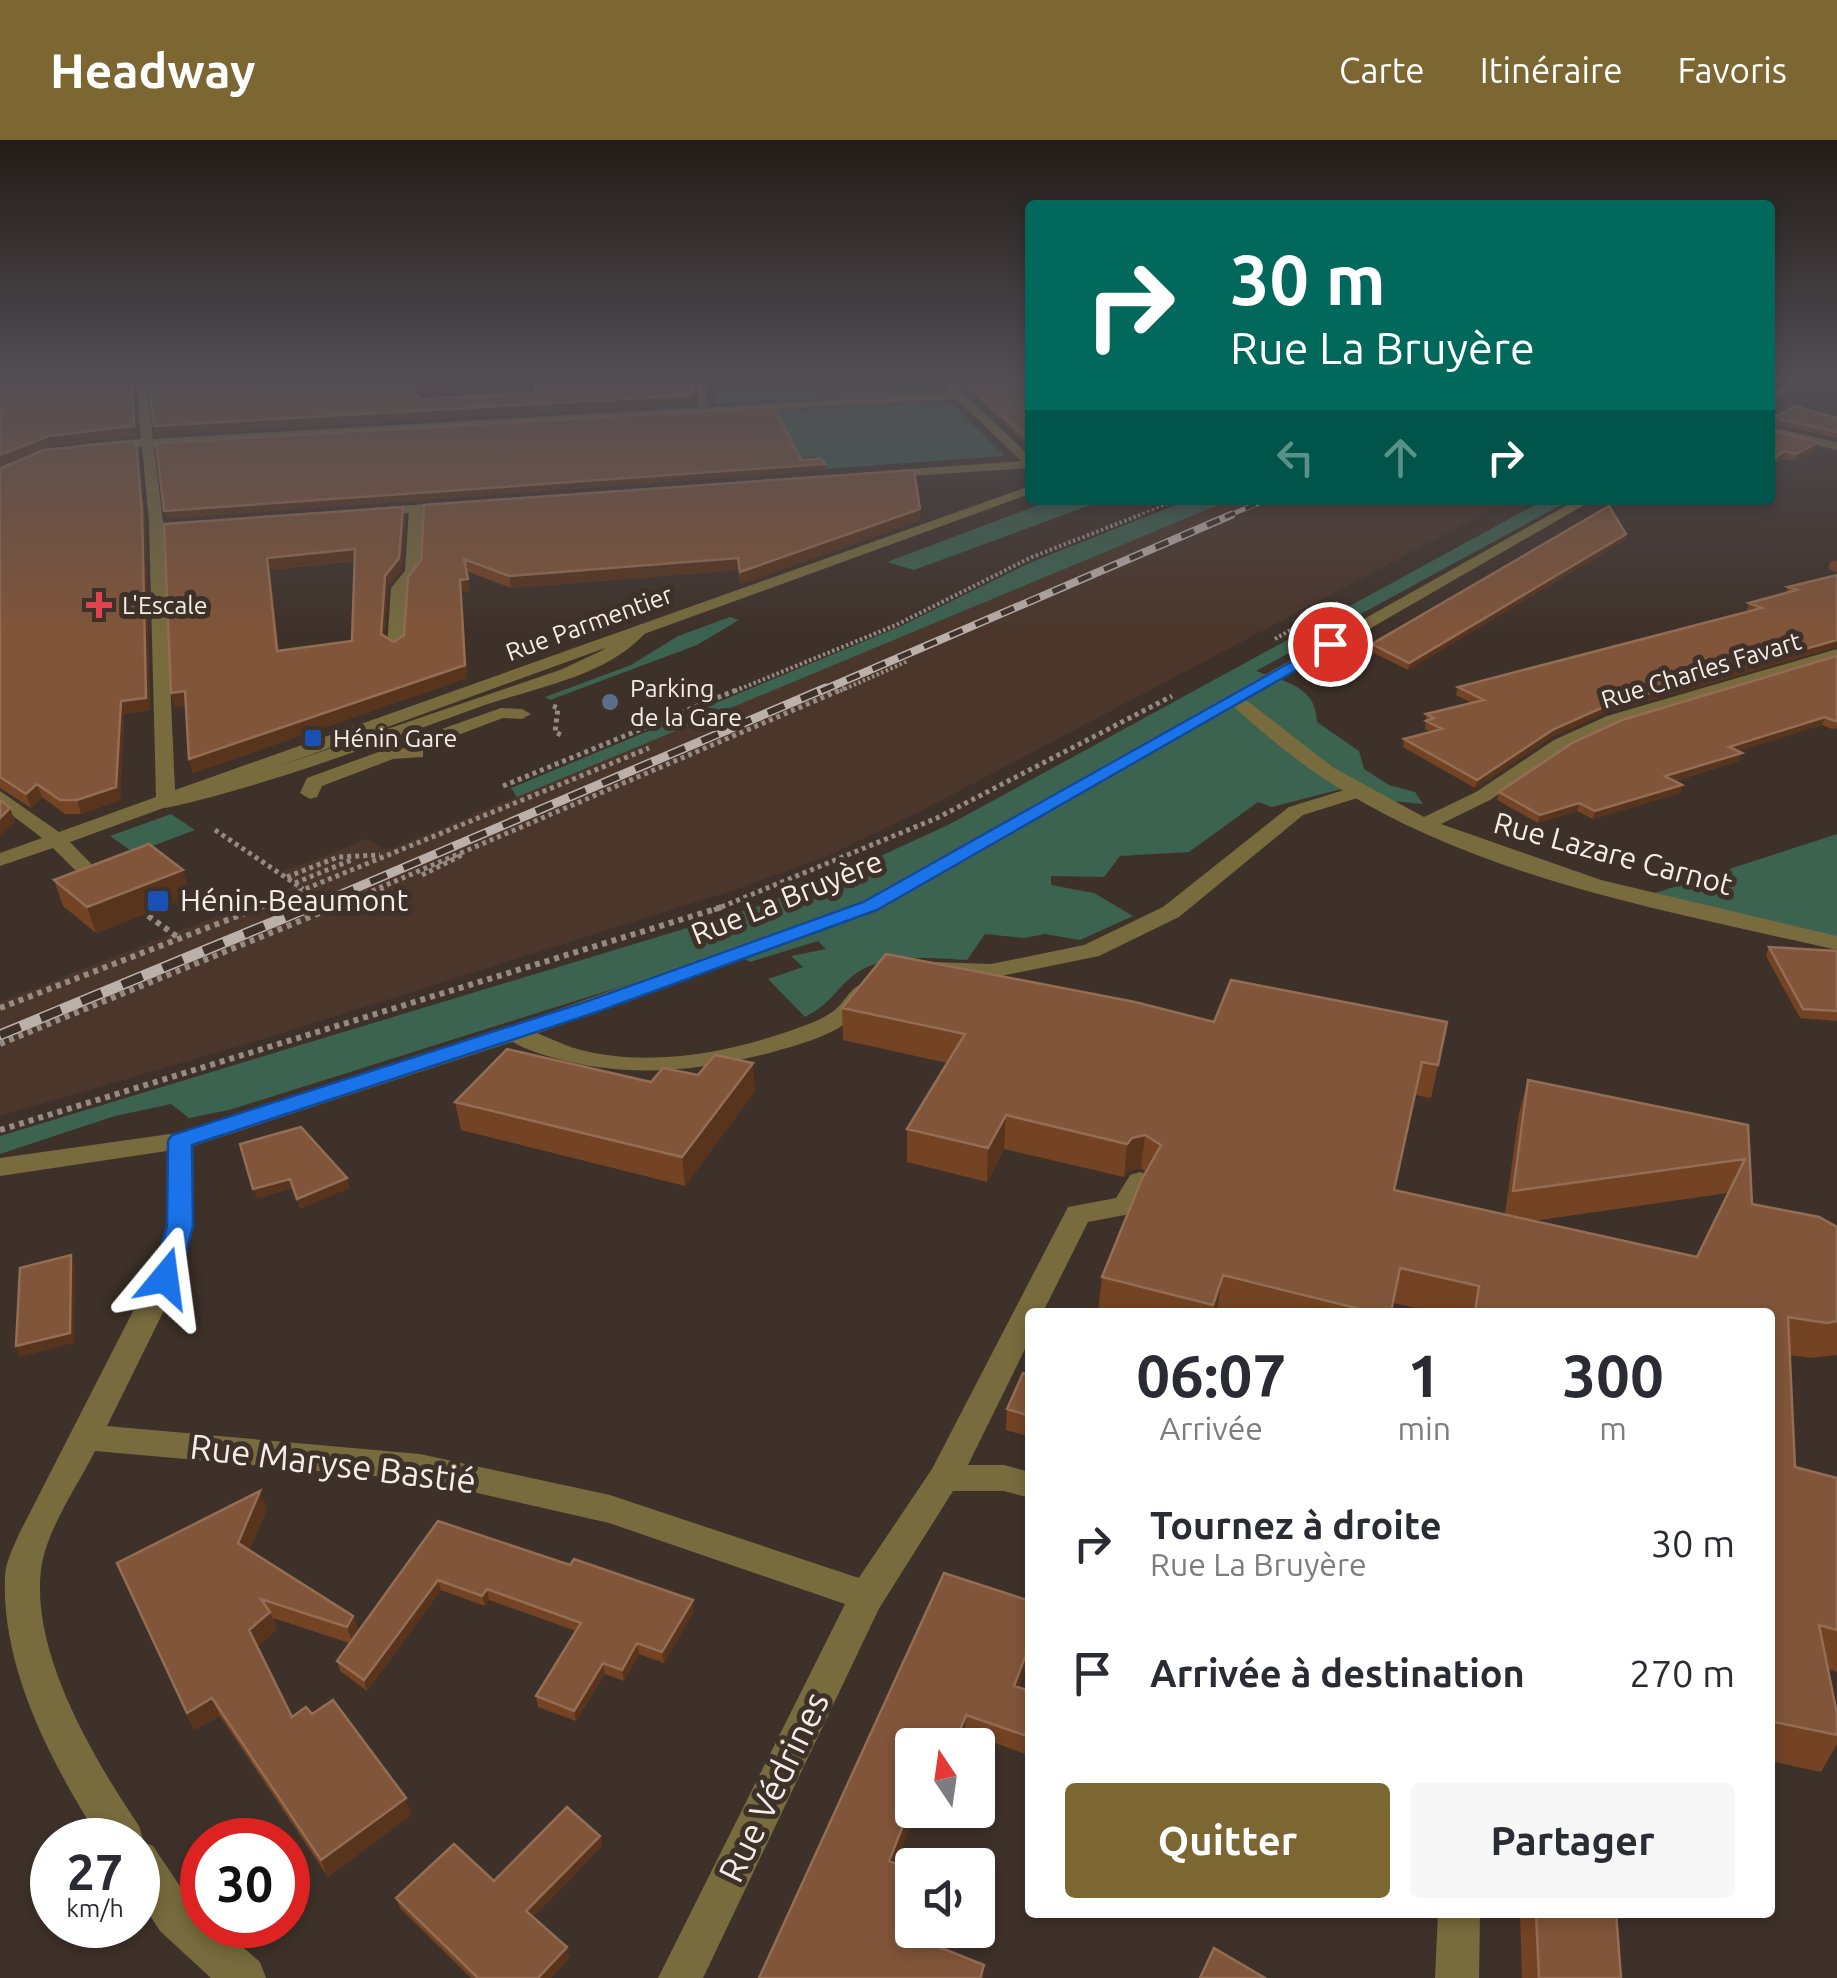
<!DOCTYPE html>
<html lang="fr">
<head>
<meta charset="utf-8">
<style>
	:root { --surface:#fff; --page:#f7f7f7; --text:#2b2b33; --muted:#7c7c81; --accent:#7c6733 }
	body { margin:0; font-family:Ubuntu,sans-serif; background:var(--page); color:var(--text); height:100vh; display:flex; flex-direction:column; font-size:38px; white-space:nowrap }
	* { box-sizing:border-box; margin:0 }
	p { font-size:32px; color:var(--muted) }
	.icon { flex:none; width:55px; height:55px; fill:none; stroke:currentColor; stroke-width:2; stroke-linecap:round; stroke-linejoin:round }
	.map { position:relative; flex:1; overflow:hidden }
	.details { position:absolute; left:1025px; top:1168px; width:750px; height:610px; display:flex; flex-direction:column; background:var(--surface); border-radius:10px; box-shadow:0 5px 15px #0003 }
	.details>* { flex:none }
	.hud { position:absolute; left:1025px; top:60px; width:750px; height:305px; border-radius:10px; box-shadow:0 5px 15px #0003; background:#00695c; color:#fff; overflow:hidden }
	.needle { width:65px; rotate:347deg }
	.buttons { position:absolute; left:895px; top:1588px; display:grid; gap:20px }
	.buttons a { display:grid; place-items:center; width:100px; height:100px; border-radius:10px; background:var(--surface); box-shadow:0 5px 15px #0003; font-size:50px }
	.speed { position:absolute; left:30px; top:1678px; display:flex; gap:20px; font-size:50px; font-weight:700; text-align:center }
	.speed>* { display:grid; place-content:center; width:130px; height:130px; border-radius:50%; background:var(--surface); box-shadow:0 5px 15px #0003; line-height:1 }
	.speed small { font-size:25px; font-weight:400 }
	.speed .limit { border:15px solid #d22; background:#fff; color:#111 }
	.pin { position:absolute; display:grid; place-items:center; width:85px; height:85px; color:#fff; margin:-42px; border:5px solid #fff; border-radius:50%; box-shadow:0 2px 10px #0007 }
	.me { position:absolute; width:110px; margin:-55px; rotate:16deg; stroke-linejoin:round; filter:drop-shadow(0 0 8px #0008) }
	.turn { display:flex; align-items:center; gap:35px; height:210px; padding:0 40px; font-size:45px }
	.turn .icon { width:130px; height:130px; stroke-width:2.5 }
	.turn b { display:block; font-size:70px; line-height:85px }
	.lanes { display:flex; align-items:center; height:95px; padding:0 40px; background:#0003; justify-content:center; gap:50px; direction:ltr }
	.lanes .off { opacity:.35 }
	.eta { display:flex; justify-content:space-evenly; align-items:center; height:170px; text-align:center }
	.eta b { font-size:60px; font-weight:700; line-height:70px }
	.cta { display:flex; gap:20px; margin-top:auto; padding:20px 40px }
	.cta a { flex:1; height:115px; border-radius:10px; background:var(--accent); color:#fff; font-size:40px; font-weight:700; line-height:115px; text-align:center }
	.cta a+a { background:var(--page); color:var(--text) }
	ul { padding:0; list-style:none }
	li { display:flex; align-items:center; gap:30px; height:130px; padding:0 40px }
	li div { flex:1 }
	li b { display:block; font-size:38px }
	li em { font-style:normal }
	header { display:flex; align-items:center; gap:60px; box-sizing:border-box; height:140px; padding:0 50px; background:var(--accent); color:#fff }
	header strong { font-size:48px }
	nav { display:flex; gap:55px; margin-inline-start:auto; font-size:35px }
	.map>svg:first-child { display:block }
</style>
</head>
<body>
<header>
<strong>Headway</strong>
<nav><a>Carte</a><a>Itinéraire</a><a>Favoris</a></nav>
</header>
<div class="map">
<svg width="1837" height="1838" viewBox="0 0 1837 1838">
	<rect width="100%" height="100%" fill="#3e3129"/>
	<path fill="#4a362b" d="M1230,360H1510L923,670L823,718L731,751L273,896L0,976V862L295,745L279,733L367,699L388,710Z"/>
	<path fill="#3c6250" d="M712,239H928L939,249L926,254L716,265Z
		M936,261L952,264L1005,316L824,329L816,317L799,318L773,271Z
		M1052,360H1104L914,430L887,422Z
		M1188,360H1230L517,657L511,648L901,486L1029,423Z
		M1544,360H1570L1256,531C1284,542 1316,545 1317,582L1359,611L1364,629L1389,645L1415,652L1423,664L1391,661L1357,645L1272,667L1258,662L1189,712L1120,716L1104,737L1051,736V745L1094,753L1133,776L1080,800L1045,794L1024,798L985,794L967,820C935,818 886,813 858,832C837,846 833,863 805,877L768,839L803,827L791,816L826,809L818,801L750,822L731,812L229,970L189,978L171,964L115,976L0,1014V996L753,768L848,731L950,684Z
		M730,477L739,480L697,505L550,560L545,557L631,525L678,496Z
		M171,674L195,690L134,713L110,696Z
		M1837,694V803L1643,757Z"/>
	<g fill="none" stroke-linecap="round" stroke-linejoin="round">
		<path stroke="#968b84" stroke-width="2.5" stroke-dasharray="2.5 2.5" stroke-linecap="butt" d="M1133,377L1178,360"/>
		<path stroke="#968b84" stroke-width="4" stroke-dasharray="2.5 2.5" stroke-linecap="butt" d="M1275,499L1338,463
			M735,551L896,485L1032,417L1140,375
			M840,551L908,521"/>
		<path stroke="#968b84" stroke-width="5" stroke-dasharray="4 4" stroke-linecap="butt" d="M553,566L558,568L555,592L563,596
			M503,646L741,548
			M215,690L303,749
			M422,735L464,714
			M287,737L338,717L380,715
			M295,743L354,719
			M336,769L385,751
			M254,770L649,608
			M328,770L845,548
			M714,770L937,678L1172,556"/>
		<path stroke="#968b84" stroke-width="6" stroke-dasharray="5 5" stroke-linecap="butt" d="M336,769L340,767
			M140,770L179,798
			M0,868L261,767
			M0,904L334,767
			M0,990L722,767"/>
		<path fill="#786b3e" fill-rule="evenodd" d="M696,239H706L708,273L698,271Z
			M416,365L423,369L419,431L407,448L403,507L395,512L387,507L391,448L405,431L409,369Z
			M641,484L649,489C609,536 541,546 485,565C379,603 276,643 166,668L156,662L159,658L279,626L560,530L601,511Z
			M501,568L522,569L531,574L522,579L503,578L450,598L447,608L440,610L431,604L436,591Z
			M416,607L423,609V617L393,619L322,646L317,657L310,659L300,653L307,638L384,610Z
			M1357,646L1364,648V656L1303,675L1179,777L1099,816L991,838L933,836L921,829L933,822L991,824L1084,805L1163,767L1289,667Z
			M865,843L877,850C868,862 858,876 845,884C824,898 797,905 773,912C699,932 625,939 551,917C535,912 513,906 503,893L515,886C538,891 558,904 581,910C652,928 735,912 803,886C814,882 827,877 837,868C847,859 851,846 865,843Z
			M1140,1032L1150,1035L1154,1041L1135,1073L1088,1082L1043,1172H1030V1199L968,1325H1004L1030,1332V1358L1004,1351H953L880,1467L867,1471L854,1467L849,1456L854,1445L932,1329L1068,1067L1116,1058L1130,1035Z
			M1438,1772H1480L1479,1838H1435Z"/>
		<path fill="#786b3e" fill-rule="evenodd" d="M136,239H146L153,299L950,253L937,239H948L1030,316V328L879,338V332L884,331L1021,321L957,259L154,306L163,382L175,650L1030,346V354L70,702L99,732L103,736L99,740H85L53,708L0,726V713L42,698L0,666V651L59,692L156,657L149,382L142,307L45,316L0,336V327C50,305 88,303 141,299Z
			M1790,239H1802L1770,263V255Z
			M1770,287L1837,302V310L1770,295Z
			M1576,360H1593L1246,560L1334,628L1424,677L1476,652L1554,600L1607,576L1837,509V519L1619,584L1568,608L1490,660L1441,684L1601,740L1837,796V810C1668,771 1486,740 1337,647C1300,624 1266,596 1234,567L878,771L524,898L193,1006L194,1086L180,1138L107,1286L420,1314L610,1355L880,1445L885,1456L703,1838H658L845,1464L609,1383L420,1340L95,1311C77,1347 46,1390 41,1430C31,1514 94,1619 139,1686L144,1702L153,1706L190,1761L202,1772V1785H217L260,1822L266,1838H211L160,1791L138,1757V1700H100C52,1624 1,1529 5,1436C6,1420 14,1406 20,1392L150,1138L166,1086L167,1011L0,1036V1018L177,993L506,888L862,761Z
			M455,362L460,363V369L370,376L363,372L370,368Z"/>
		<defs>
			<path id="rail-far3" d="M1225,377L1266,360"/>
			<path id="rail-far2" d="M821,551L1231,375"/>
			<path id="rail-far1" d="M304,770L826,548"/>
			<path id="rail" d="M0,895L310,767"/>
		</defs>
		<use href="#rail-far3" stroke="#bbb0aa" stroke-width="5"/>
		<use href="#rail-far2" stroke="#bbb0aa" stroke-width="8"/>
		<use href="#rail-far1" stroke="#bbb0aa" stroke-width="9"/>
		<use href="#rail" stroke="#bbb0aa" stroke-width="11"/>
		<use href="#rail-far3" stroke="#3e3129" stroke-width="4" stroke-dasharray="11" stroke-linecap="butt"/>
		<use href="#rail-far2" stroke="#3e3129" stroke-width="5" stroke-dasharray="14" stroke-linecap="butt"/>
		<use href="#rail-far1" stroke="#3e3129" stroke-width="6" stroke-dasharray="18" stroke-linecap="butt"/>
		<use href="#rail" stroke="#3e3129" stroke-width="8" stroke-dasharray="22" stroke-linecap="butt"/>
	</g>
	<path fill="#734324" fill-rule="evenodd" d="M956,239H1030V307Z
		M1820,239H1837V253L1819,243Z
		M1774,278H1837V298L1772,284Z
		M1771,291L1817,309L1794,321L1783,319Z
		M136,301L139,311L145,382L150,570L124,574L120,660L81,674H65L42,657L31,668L0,648V329Z
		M403,367L405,378L401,430L387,448L384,496L394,502L404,495L421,420L920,380L740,444L739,430L511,448L466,431L470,451L462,452L467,538L193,633L189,619L186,565L175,567L171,553L164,384ZM354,421L352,501L279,511L270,430Z
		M1626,394L1624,401L1408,530L1370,511L1372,504Z
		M1837,420V432L1828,429L1830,422Z
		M1837,435V507L1605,573L1552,597L1475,648L1403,607L1404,599L1431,592L1425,589L1426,574L1472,563L1456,555L1458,547L1750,471L1747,470L1749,463L1786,453L1788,447Z
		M1837,516V588L1832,589L1822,585L1738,611L1739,621L1675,641L1682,645L1680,653L1593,679L1577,671L1538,683L1497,660L1499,652Z
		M54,740L191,756L96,793L63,766Z
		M1769,807L1837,811V881L1800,878L1766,816Z
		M842,868L1214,882L1438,925L1431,958L1415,955L1394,1050L1505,1074L1519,973L1528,940L1748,985L1752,1064L1837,1087V1215L1811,1218L1789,1215L1795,1327L1837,1338V1532L1828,1529L1837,1574V1604L1821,1632L1770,1621V1172H1433L1393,1163L1391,1172H1226L1217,1170V1172H1098L1102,1137L1146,1032L1141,1028L1129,1031L1124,1037L1004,1009L987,1042L907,1022V989L947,923L843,900ZM1728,1053L1697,1117L1533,1081L1603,1071Z
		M651,942L755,951L685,1046L461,990L455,962Z
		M1030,1235V1297L1006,1290L1007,1269Z
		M267,1369L249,1410L353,1476L358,1491L438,1381L694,1471L664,1523L639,1514L624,1541L605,1534L576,1581L538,1567L536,1556L576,1491L489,1460L485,1466L441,1450L367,1551L340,1531L337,1521L349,1503L273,1478L277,1489L257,1507L292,1577L312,1574L411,1675L328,1737L220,1576L194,1590L117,1423Z
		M944,1433L1030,1461V1519L1019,1547L1030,1551V1616L965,1592L960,1605H912V1670H917L895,1723L912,1730V1790H929L924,1801L984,1825L983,1838H759Z
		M600,1696L602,1706L533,1777L570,1817L551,1838H471L400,1768L396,1758L494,1741Z
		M1520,1772H1616L1621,1838H1522Z"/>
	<path fill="#58341d" d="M132,239H133L137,296L52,306L0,326V315Z
		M692,239L694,264L156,295L154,286L693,255Z
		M136,301L139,311L145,382L150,570L124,574L120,660L81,674L77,660Z
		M1819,302L1817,309L1794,321L1796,314Z
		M1785,311L1783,319L1770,326V320Z
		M825,324V331L166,379L164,371Z
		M403,367L405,378L401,430L387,448L383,507L381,494L385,436Z
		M920,369V380L740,444V432Z
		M1626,394L1624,401L1408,530L1409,523Z
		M355,409L357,420L270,430L280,524L277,511L267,418Z
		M738,418L739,430L511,448L509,436Z
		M468,439L470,451L462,452L467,538L193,633L189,619L465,525L460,440Z
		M1837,500V507L1605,573L1552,597L1475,648L1477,640L1554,589L1608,565Z
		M185,551L189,565L175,567L171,553Z
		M1825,577L1822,585L1727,615L1729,607Z
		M1742,613L1739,621L1663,644L1665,636Z
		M37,644L42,657L31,668L26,654Z
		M1682,645L1680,653L1593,679L1595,671Z
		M1579,663L1577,671L1538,683L1540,675Z
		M10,668L15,682L0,696V678Z
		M183,730L191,756L96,793L87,767Z
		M753,923L755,951L685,1046L682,1017Z
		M1006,975L1004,1009L987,1042L988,1008Z
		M1145,995L1141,1028L1129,1031L1124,1037L1127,1004L1132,998Z
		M347,1038L350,1048L300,1069L297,1059Z
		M290,1039L293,1048L257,1059L253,1049Z
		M71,1115L75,1125L74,1203L20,1217L16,1206Z
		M1223,1135L1217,1170V1172H1212Z
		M260,1351L267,1369L244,1420L238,1403Z
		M438,1440L441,1450L367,1551L364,1540Z
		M487,1449L489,1460L485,1466L482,1456Z
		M693,1460L694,1471L664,1523L662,1512Z
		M270,1472L277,1489L256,1508L249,1490Z
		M353,1476L358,1493L353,1504L347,1487Z
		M637,1503L639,1514L624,1541L622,1530Z
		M1030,1504V1519L1013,1564L1014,1546Z
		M603,1523L605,1534L576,1581L574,1571Z
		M212,1558L220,1576L194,1590L187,1573Z
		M966,1575L965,1592L960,1605H954Z
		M406,1658L411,1675L328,1737L321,1720Z
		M912,1663V1670H917L889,1738V1721Z
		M600,1696L602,1706L529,1781L526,1771Z
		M922,1790H929L919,1816V1799Z
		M567,1807L570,1817L551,1838H538Z"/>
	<path fill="#815539" stroke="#936d54" stroke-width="2.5" fill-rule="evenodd" d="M0,239H132L134,286L49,296L0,315Z
		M148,239H406L419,259L536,253L535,239H692L693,255L154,286Z
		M962,239H1030V301Z
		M1825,239H1837V246Z
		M1795,266L1837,278V292L1774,278Z
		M774,267L801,320L821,319L825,324L164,371L156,303Z
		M1770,286L1771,291L1819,302L1796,314L1785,311L1770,320Z
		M136,301L142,372L146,558L121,561L116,647L77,660H60L37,644L26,654L0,637V329L43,310Z
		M914,330L920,369L740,432L738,418L509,436L464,419L468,439L460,440L465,525L189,619L185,551L171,553L164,384L403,367L399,418L385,436L381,494L394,502L404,495L408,437L421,420L424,365ZM355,409L352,501L277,511L267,418Z
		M1609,366L1626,394L1409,523L1372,504Z
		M1837,435V500L1608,565L1554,589L1477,640L1404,599L1442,589L1426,581L1434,578L1426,574L1484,560L1458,547L1762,468L1749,463L1797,450L1788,447Z
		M1837,516V581H1835L1825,577L1729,607L1742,613L1665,636L1682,645L1595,671L1579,663L1540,675L1499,652L1572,603L1622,580Z
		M0,660L10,668L0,678Z
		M149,704L183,730L87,767L54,740Z
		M1769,807L1837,811V871L1803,869Z
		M886,814L1135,862L1214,882L1231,840L1447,882L1438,925L1422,922L1394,1050L1697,1117L1745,1019L1513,1051L1528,940L1748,985L1752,1064L1819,1077L1837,1087V1181L1827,1183L1788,1177L1795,1327L1837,1338V1490L1819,1485L1837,1574V1595L1770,1581V1172H1475L1479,1146L1400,1128L1391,1172H1372L1223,1135L1213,1165L1102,1137L1141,1041L1161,1005L1145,995L1132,998L1127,1004L1006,975L988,1008L907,989L965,894L842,868Z
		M507,909L651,942L663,928L698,935L715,915L753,923L682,1017L455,962Z
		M301,987L347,1038L297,1059L290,1039L253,1049L240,1004Z
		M71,1115L70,1193L16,1206L20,1128Z
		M1023,1233L1030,1235V1276L1007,1269Z
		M260,1351L238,1403L353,1476L347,1487L261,1459L270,1472L249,1490L292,1577L306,1567L312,1574L333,1560L406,1658L321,1720L212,1558L187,1573L117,1423Z
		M438,1381L570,1425L574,1419L693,1460L662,1512L637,1503L622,1530L603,1523L574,1571L536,1556L581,1483L487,1449L482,1456L438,1440L364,1540L337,1521Z
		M944,1433L1030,1461V1504L1014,1546L1030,1551V1597L966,1575L954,1605H912V1663L889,1721L912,1730V1790H922L919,1799L984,1825L980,1838H759Z
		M567,1667L600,1696L526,1771L567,1807L538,1838H478L396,1758L454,1704L494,1741Z
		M1536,1772H1616L1621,1838H1539Z
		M1214,1808L1265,1838H1200Z"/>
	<linearGradient id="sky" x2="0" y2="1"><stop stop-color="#221b17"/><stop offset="0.48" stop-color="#524e54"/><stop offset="1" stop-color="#524e54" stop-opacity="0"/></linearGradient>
	<rect width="1837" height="496" fill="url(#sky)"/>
	<path fill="#1a73e8" stroke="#114b97" stroke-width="2.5" d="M1330,500L1335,501V508L877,770L597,872L192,1005L193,1086L179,1138L175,1145H156L152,1138L167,1086L168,1001L172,995L582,863L863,762Z"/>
	<path fill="#e0444e" stroke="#3e3129" stroke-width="4" d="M94 450h10v10h10v10h-10v10h-10v-10h-10v-10h10z"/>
	<circle fill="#5c6f8a" stroke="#3e3129" stroke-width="4" cx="610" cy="562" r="10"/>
	<g fill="#1a4fb4" stroke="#3e3129" stroke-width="4">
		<rect x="303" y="588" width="20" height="20" rx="5"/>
		<rect x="146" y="749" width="24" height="24" rx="5"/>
	</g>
	<g text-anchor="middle" stroke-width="10" stroke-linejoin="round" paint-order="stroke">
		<g font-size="25" fill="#f6ede8" stroke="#3e3129" text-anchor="start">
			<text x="122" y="474">L'Escale</text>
			<text x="630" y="557">Parking<tspan x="630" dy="29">de la Gare</tspan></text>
			<text x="333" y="607">Hénin Gare</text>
		</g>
		<g font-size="25" fill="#f6ede8" stroke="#3e3129">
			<text transform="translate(589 483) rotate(-20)" y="9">Rue Parmentier</text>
			<text transform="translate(1701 530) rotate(-17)" y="9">Rue Charles Favart</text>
		</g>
		<g font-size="30" fill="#f6ede8" stroke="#3e3129">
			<text transform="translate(1613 714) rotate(15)" y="10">Rue Lazare Carnot</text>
			<text transform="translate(787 758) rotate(-22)" y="10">Rue La Bruyère</text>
		</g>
		<g font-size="30" fill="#f6ede8" stroke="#3e3129" text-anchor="start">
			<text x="180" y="771">Hénin-Beaumont</text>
		</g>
		<g font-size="35" fill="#f6ede8" stroke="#3e3129">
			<text transform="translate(333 1324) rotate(7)" y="12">Rue Maryse Bastié</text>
			<text transform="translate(774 1647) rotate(-64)" y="12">Rue Védrines</text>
		</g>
	</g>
</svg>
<div class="buttons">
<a><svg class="needle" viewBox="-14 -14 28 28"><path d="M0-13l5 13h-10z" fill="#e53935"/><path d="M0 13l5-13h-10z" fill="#7c7c81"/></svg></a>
<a><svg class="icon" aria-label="sound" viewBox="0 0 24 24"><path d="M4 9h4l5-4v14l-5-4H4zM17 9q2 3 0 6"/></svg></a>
</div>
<div class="speed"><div>27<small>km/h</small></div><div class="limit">30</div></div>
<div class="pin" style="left:1330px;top:504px;background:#d93025"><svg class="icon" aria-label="arrive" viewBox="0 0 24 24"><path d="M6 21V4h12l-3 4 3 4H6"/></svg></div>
<svg class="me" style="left:165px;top:1138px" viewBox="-20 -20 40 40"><path d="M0-17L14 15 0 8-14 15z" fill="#1a73e8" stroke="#fff" stroke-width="4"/></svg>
<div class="hud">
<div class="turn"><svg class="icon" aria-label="right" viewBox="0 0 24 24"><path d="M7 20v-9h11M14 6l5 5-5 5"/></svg><div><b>30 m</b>Rue La Bruyère</div></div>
<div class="lanes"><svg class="icon off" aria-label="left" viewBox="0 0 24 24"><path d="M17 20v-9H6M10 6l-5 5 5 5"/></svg><svg class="icon off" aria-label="ahead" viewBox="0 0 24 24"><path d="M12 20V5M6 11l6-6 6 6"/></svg><svg class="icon" aria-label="right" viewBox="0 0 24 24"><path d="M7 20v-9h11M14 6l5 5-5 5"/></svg></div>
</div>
<section class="details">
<div class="eta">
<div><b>06:07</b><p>Arrivée</p></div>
<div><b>1</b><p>min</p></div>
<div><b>300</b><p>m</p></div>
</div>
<ul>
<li><svg class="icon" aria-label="right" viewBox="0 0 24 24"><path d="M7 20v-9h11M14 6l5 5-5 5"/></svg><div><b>Tournez à droite</b><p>Rue La Bruyère</p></div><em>30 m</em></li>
<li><svg class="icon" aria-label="arrive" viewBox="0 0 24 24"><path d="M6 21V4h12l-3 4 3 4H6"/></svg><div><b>Arrivée à destination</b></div><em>270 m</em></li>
</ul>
<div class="cta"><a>Quitter</a><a>Partager</a></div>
</section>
</div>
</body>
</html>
